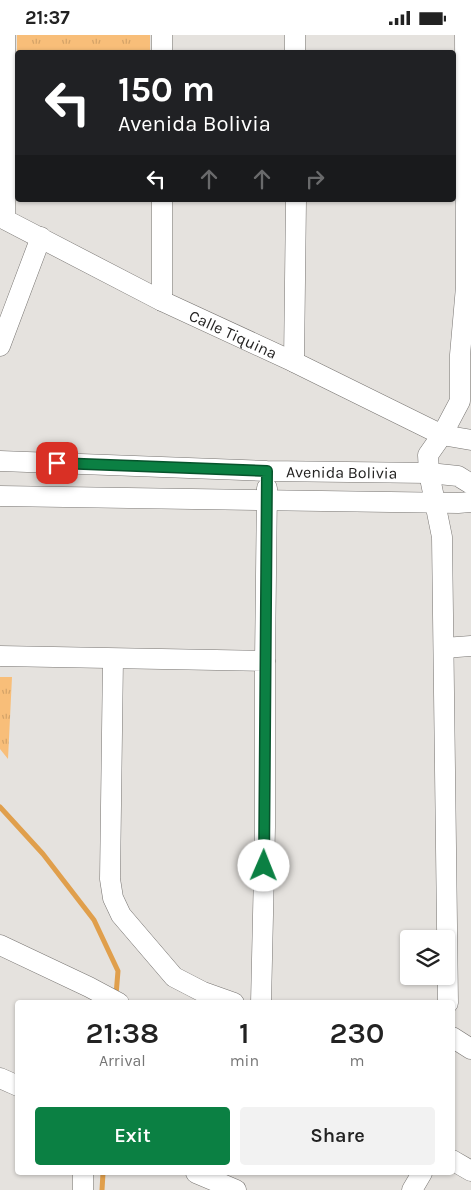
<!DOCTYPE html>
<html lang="en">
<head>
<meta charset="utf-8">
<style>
	:root { --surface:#fff; --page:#f2f2f2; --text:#222; --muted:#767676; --accent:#0b8043 }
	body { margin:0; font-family:Karla,sans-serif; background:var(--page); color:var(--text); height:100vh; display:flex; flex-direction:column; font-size:19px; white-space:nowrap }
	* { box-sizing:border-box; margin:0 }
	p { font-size:16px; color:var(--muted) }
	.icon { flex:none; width:28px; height:28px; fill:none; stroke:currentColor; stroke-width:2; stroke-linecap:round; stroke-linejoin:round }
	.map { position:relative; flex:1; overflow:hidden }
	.details { position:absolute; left:15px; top:965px; width:440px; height:175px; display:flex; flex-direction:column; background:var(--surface); border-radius:5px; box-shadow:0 1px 4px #0004 }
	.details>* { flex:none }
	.banner { position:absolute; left:15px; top:15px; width:441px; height:152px; border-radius:5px; box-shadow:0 1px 4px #0004; background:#202124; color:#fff; overflow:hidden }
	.fabs { position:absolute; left:400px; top:895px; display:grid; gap:10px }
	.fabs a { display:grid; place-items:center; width:55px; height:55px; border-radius:5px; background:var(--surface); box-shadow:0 1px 4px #0004; font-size:25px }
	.pin { position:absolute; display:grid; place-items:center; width:42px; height:42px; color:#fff; margin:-21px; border-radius:10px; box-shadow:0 2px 8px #0006 }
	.me { position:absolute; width:55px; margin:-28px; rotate:1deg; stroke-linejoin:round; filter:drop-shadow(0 0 4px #0008) }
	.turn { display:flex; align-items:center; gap:18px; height:105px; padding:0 20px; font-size:22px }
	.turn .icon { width:65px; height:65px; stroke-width:2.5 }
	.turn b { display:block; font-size:35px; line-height:42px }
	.lanes { display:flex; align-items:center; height:48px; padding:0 20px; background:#0003; justify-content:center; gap:25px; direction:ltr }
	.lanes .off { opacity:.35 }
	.eta { display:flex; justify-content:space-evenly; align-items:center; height:85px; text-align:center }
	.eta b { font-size:30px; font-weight:600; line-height:35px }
	.primary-button { display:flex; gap:10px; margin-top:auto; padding:10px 20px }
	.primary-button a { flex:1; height:58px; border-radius:5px; background:var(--accent); color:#fff; font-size:20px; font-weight:600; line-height:58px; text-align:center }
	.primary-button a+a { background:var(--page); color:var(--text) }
	.status { display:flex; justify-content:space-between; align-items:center; height:35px; padding:0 25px; background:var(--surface); direction:ltr }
	.status svg { height:14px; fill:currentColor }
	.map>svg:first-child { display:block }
</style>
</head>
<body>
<div class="status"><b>21:37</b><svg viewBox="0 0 49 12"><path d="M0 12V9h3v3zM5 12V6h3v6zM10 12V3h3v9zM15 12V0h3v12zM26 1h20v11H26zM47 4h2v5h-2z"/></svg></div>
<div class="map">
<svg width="471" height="1155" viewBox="0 0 471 1155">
	<defs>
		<pattern id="park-tufts" width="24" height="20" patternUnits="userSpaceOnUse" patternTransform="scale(1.25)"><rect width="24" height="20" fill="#f8be79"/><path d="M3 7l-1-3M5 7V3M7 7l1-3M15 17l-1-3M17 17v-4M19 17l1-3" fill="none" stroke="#d4a368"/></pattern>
	</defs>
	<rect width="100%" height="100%" fill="#e5e2de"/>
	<path fill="url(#park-tufts)" d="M17,0H150V17L18,18L17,31Z
		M0,642H12L8,724L0,714Z"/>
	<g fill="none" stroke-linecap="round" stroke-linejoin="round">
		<path stroke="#e09f4c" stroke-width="5" d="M0,772L43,819L94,885L118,936L116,960
			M102,1155L103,1138"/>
		<defs>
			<g id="minor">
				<path d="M5,0V184"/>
				<path d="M162,0V18"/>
				<path d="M295,0V18"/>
				<path d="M162,165V266"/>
				<path id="s1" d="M0,182L162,266L294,327L442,400L471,405"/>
				<path d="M0,311L41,202"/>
				<path d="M294,327L296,165"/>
				<path id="s2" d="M0,426L267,436L429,438L458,441L471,449"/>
				<path d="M0,461L458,468L471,467"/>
				<path d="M444,613L471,611"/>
				<path d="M0,621L265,626V792L261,968"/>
				<path d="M113,624L110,844L113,863L121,880L174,942L203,957L234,968"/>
				<path d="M265,626L267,453"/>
				<path d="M0,910L89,952L119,968"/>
				<path d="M448,968L442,502L429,438L428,420L442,400L460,366V320L466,252L465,0"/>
				<path d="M452,1002L471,1014"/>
				<path d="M0,1043L18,1051"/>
				<path d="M452,1125L471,1136"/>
				<path d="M196,1138L236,1155"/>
				<path d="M83,1155V1138"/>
				<path d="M412,1155L422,1138"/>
			</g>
		</defs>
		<use href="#minor" stroke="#777471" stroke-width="21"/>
		<use href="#minor" stroke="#fff" stroke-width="20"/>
	</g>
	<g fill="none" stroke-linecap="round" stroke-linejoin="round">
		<defs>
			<path id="route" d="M57,428L267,436L264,831"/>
		</defs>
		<use href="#route" stroke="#07532c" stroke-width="12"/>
		<use href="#route" stroke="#0b8043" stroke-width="9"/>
	</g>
	<g text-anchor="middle" stroke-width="4" stroke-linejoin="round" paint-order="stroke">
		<g font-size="16" fill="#232221" stroke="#e5e2de">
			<text dy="6" stroke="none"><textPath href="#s1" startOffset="261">Calle Tiquina</textPath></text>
			<text dy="6" stroke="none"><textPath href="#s2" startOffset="342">Avenida Bolivia</textPath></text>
		</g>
	</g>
</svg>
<div class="fabs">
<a><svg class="icon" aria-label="layers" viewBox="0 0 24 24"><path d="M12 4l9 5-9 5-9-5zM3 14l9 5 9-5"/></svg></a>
</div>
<div class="pin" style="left:57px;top:428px;background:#d93025"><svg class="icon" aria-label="arrive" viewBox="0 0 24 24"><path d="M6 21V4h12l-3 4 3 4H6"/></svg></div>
<svg class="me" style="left:264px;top:831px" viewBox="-20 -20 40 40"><circle r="19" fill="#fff"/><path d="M0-13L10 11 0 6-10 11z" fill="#0b8043"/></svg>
<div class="banner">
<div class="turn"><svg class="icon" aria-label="left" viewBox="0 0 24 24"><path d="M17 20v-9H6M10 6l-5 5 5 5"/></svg><div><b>150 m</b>Avenida Bolivia</div></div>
<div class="lanes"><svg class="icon" aria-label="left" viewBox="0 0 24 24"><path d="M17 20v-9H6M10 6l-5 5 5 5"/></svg><svg class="icon off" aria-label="ahead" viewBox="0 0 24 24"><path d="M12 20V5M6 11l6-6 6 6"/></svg><svg class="icon off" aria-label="ahead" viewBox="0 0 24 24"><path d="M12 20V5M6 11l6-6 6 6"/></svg><svg class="icon off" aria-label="right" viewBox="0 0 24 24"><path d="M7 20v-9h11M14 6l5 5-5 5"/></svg></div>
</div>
<section class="details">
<div class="eta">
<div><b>21:38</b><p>Arrival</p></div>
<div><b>1</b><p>min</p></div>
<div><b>230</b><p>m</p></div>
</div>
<div class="primary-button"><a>Exit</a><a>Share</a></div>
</section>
</div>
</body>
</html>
